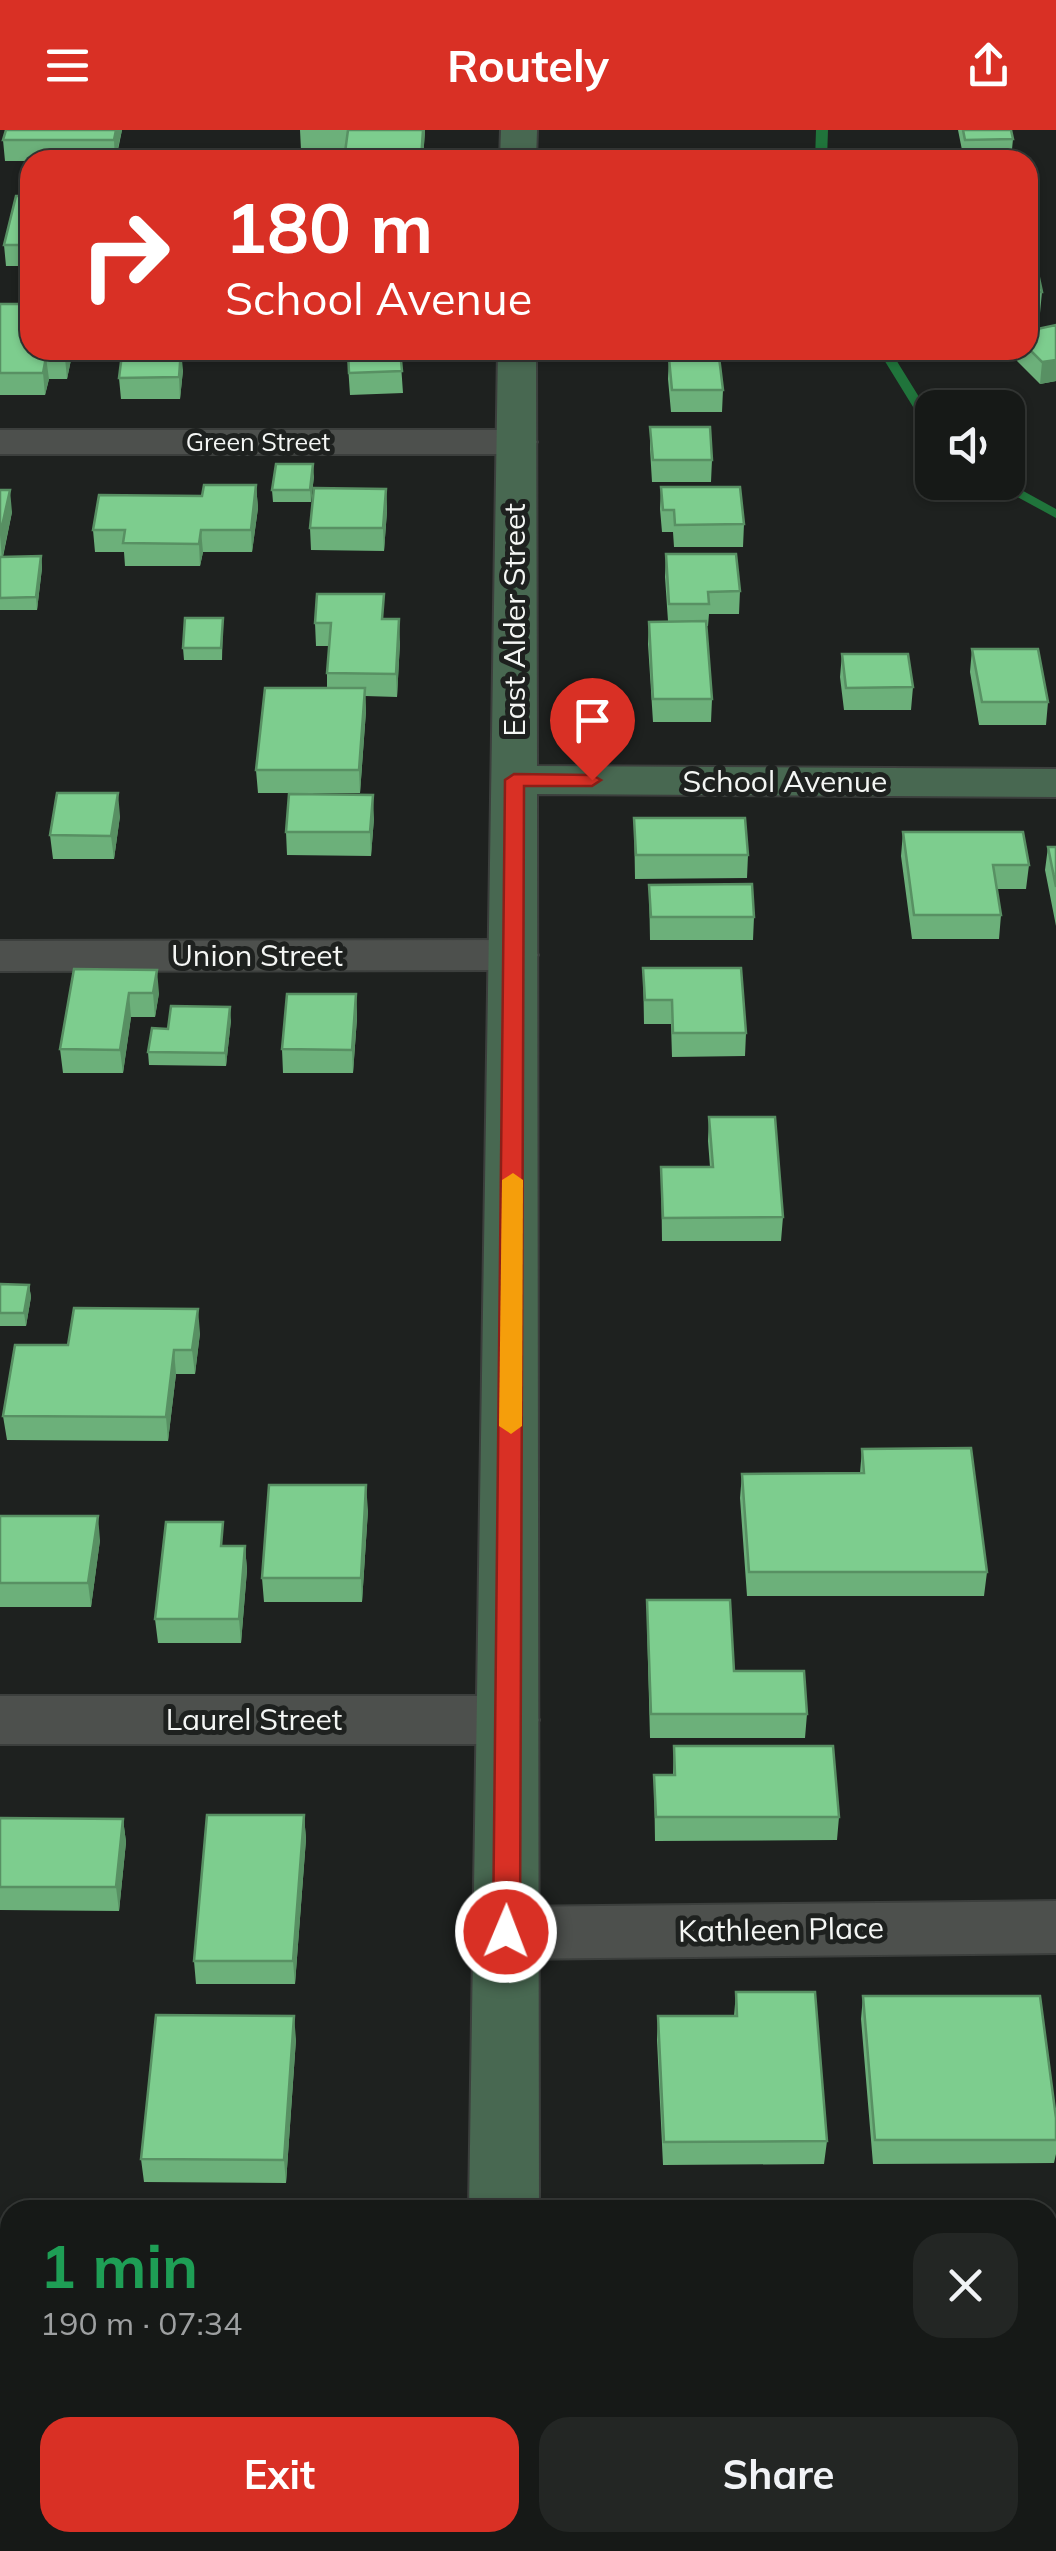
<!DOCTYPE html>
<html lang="en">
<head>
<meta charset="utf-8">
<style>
	:root { --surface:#161917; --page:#232624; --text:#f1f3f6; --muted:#9ea0a1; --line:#353836; --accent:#d93025 }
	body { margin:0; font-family:Mulish,sans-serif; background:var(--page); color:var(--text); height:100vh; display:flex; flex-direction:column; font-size:38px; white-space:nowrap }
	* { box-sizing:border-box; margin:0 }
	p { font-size:32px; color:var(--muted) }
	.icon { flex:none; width:55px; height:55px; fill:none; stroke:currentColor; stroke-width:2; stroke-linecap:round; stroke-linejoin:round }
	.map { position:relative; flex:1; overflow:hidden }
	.panel { position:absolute; left:0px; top:2070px; width:1058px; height:352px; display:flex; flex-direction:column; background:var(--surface); border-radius:30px 30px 0 0; box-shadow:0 2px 8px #0004,0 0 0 2px var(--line) }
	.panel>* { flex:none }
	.banner { position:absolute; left:20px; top:20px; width:1018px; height:210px; border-radius:30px; box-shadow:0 2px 8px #0004,0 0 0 2px var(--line); background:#d93025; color:#fff; overflow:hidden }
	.controls { position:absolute; left:915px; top:260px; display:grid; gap:20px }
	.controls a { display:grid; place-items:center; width:110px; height:110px; border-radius:20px; background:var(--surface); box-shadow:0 2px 8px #0004,0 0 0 2px var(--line); font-size:50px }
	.pin { position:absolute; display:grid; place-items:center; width:85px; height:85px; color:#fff; margin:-102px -42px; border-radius:50% 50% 50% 0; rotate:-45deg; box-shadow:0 0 10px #0007 }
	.pin .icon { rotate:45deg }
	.me { position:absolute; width:110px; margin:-55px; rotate:1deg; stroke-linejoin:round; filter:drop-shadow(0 0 8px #0008) }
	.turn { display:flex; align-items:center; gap:35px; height:210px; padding:0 40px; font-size:45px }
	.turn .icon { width:130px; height:130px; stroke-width:2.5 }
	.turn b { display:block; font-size:70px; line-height:85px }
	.round { display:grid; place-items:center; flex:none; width:105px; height:105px; border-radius:30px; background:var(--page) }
	.head { display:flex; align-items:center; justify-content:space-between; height:170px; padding:0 40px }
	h1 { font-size:60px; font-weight:700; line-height:75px; color:#1e9e55 }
	.action { display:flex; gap:20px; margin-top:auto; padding:20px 40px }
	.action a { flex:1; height:115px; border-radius:30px; background:var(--accent); color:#fff; font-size:40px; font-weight:700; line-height:115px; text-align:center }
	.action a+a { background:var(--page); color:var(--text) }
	header { display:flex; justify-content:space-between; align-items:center; height:130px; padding:0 40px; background:var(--accent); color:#fff; font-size:45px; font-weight:700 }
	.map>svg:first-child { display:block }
</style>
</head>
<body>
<header><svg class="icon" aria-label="menu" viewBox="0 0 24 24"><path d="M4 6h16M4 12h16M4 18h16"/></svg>Routely<svg class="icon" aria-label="share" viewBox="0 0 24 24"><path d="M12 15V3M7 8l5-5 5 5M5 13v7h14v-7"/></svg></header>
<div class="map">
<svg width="1056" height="2421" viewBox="0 0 1056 2421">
	<rect width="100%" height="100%" fill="#1e211f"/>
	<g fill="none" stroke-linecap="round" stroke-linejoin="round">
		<path fill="#20743b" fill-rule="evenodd" d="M816,0H828L827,30H815Z
			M878,220H890L932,288V302L926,298Z
			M990,352H1007L1056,379V388Z"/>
		<defs>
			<path id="minor" d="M0,300H517L531,303L537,312L531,321L517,324H0Z
				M514,810L531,814L538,825L531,836L514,840L0,841V811Z
				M0,1566H508L530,1573L539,1590L530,1607L508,1614H0Z
				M1056,1771V1823L506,1829L483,1822L474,1803L483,1784L506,1777Z"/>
			<path id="secondary" d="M501,0H537L536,30H500Z
				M498,220H536L537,636L1056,639V667L537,664L539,2080H469Z
				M465,2412H539V2421H465Z"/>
		</defs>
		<use href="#minor" stroke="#3c3f3d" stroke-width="4"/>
		<use href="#secondary" stroke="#3c3f3d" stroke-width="4"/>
		<use href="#minor" fill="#4d504d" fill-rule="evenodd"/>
		<use href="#secondary" fill="#486851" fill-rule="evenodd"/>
	</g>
	<path fill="#6cb07a" d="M6,0H122L116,30L30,31H5L3,10Z
		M300,0H425L423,30H344L345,20H301Z
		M958,0H1011L1013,9L1011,30H964Z
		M30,66V136H6L4,115Z
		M1028,87L1034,112L1032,129L1042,162L1040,183H1028Z
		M0,174L73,220L67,249H49L45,265H0Z
		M1056,195V251L1040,254L1011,225L1012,220H1028V201Z
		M347,220H400L403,263L350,265Z
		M146,224L183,240L180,269H121L119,248Z
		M669,228L723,260L722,282H671L668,249Z
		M650,297L712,330L711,352H652L650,319Z
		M314,346L311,372H273L272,360Z
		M256,355L258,378L252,422H203L200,436H125L124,422H95L93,400L202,366Z
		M661,357L744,394L743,417H674L673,402H662L660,379Z
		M386,359L387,381L384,421L311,420L310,398Z
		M0,360L12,382L3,427L41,426L42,438L37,480H0Z
		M666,424L740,461L739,484H709L708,496H706L712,569L711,592H653L648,514L649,492L668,491L665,447Z
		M223,488L222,530H184L183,518Z
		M384,489L400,512L397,567L365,566L366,581L360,663H258L256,640L327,558V543L329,516H316L315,493Z
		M972,519L1048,572L1046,595H979L970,542Z
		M842,524L913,557L911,580H844L840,547Z
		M120,686L114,729H53L50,705Z
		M374,688L371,726L287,725L286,702Z
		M634,688L748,725L747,748L635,749Z
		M903,702L1029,735L1026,759H997L1001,785L999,809H912L901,726Z
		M1048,717H1056V796L1045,740Z
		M649,755L754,787L753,810H650Z
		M643,838L746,903L745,926L672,927L671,894H644Z
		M74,839L159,863L155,887H131L123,943H63L60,919Z
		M356,864L357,888L353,943H283L282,919Z
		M231,890L226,936L149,935L148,922L168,899Z
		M709,987L783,1087L781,1111H662L661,1037H710L708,1011Z
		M0,1154L29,1155L31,1167L26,1196H0Z
		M200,1203L195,1244H176L168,1311L7,1310L3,1286L68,1215Z
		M862,1319L987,1442L984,1466H747L740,1368L742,1344L860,1343Z
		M368,1380L362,1472H264L262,1448Z
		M0,1386L100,1410L91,1477H0Z
		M225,1416H245L247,1440L241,1513H158L155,1489Z
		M647,1470L734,1541L807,1584L805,1608H650L647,1494Z
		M674,1616L839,1687L837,1710L655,1711L654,1645H673Z
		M304,1685L306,1709L295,1854H196L194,1831Z
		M0,1688L123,1689L126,1712L119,1781L0,1780Z
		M736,1862L827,2011L824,2034L663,2035L657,1910L658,1886H734Z
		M863,1866L1056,1988V2024L1054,2033L873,2034L861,1889Z
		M296,1909L286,2053L144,2052L141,2029Z"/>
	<path fill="#589063" d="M116,0H122L115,30L114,10Z
		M423,0H425L423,30H421Z
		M66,220H73L67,249L65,228Z
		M181,220L183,240L180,269L179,247Z
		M46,227L49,249L45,265L43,243Z
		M1056,230V251L1040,254L1042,232Z
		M313,334L314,346L311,372L310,360Z
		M256,355L258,378L252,422L251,400Z
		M386,359L387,381L384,421L383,398Z
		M10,360L12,382L2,430L0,405Z
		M201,400L203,422L200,436L199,414Z
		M41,426L42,438L37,480L36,467Z
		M399,489L400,512L397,567L396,544Z
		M365,558L366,581L360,663L359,640Z
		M118,663L120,686L114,729L111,706Z
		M373,665L374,688L371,726L370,702Z
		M157,840L159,863L155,887L153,863Z
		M129,863L131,887L123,943L120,920Z
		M356,864L357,888L353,943L352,920Z
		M230,877L231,890L226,936L225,923Z
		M29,1155L31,1167L26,1196L24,1183Z
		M198,1179L200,1203L195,1244L192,1220Z
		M174,1220L176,1244L168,1311L166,1287Z
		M366,1355L368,1380L362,1472L361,1448Z
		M98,1386L100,1410L91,1477L88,1453Z
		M245,1416L247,1440L241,1513L239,1489Z
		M304,1685L306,1709L295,1854L293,1831Z
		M123,1689L126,1712L119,1781L116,1757Z
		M294,1886L296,1909L286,2053L284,2030Z"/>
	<path fill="#7dcd8e" stroke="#589063" stroke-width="2.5" d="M6,0H116L114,10H3Z
		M348,0H423L421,30H344Z
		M963,0H1011L1013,9L965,10Z
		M16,66H30V115H4Z
		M1028,87L1034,112H1028Z
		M1028,129H1035L1042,162H1028Z
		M0,174H30V220H66L65,228L46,227L43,243H0Z
		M1056,195V230L1042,232L1028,218V201Z
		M146,220H181L179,247L119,248L122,224H146Z
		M348,220H400L402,241L349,243Z
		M719,227L723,260H672L669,228Z
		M650,297H710L712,330H653Z
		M276,334H313L310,360H272Z
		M204,355H256L251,400H201L199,414L123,413L125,400H93L99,365L202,366Z
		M661,357H740L744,394L675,395L674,380H663Z
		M314,358L386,359L383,398H310Z
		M0,360H10L0,405Z
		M666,424H736L740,461L708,462L709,474H669Z
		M41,426L36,467L0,468V427Z
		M317,464H384L382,489H399L396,544L327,543L331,493H315Z
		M185,488H223L221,518H183Z
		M706,491L712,569H653L649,492Z
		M972,519H1038L1048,572H982Z
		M842,524H908L913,557L846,558Z
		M265,558H365L359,640H256Z
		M57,663H118L111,706L50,705Z
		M289,664L373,665L370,702H286Z
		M634,688H745L748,725H636Z
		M903,702H1023L1029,735H993L1001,785H914Z
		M1048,717H1056V757Z
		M752,754L754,787H651L649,755Z
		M643,838H741L746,903H673L672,870H645Z
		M74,839L157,840L153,863H129L120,920L60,919Z
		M287,864H356L352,920L282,919Z
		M171,876L230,877L225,923L148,922L152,898L168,899Z
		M709,987H775L783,1087L663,1088L661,1037H713Z
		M0,1154L29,1155L24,1183H0Z
		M74,1178L198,1179L192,1220H174L166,1287L3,1286L15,1215H68Z
		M971,1318L987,1442H749L742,1344L864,1343L862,1319Z
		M269,1355H366L361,1448H262Z
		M0,1386H98L88,1453H0Z
		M166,1392H223L221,1416H245L239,1489H155Z
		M647,1470H730L734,1541H804L807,1584H651Z
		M674,1616H833L839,1687H656L654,1645H675Z
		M207,1685H304L293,1831H194Z
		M0,1688L123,1689L116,1757H0Z
		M736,1862H815L827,2011L664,2012L658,1886H737Z
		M863,1866H1040L1056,1988V2010H875Z
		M156,1885L294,1886L284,2030L141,2029Z
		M96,2412H304L303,2421H95Z
		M761,2412H909V2421H761Z"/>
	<path fill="#d93025" stroke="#8d1f18" stroke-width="2.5" d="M514,644L592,645L601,650L592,656H524L520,1802L516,1810L506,1813L497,1810L493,1802L505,650Z"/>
	<path fill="#f59e0b" d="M513,1043L523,1050L522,1296L511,1304L499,1296L502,1050Z"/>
	<g text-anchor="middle" stroke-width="10" stroke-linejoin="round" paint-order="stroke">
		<g font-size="25" fill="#f4f6f4" stroke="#1e211f">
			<text x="258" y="321">Green Street</text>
		</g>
		<g font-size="30" fill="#f4f6f4" stroke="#1e211f">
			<text transform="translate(515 490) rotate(-90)" y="10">East Alder Street</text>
			<text x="785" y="662">School Avenue</text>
			<text x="257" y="836">Union Street</text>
			<text x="254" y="1600">Laurel Street</text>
			<text transform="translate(781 1800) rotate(-1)" y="10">Kathleen Place</text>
		</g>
	</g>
</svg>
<div class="controls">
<a><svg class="icon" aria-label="sound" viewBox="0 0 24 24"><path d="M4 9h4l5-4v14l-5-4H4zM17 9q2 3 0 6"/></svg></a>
</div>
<div class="pin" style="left:592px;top:650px;background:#d93025"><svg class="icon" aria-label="arrive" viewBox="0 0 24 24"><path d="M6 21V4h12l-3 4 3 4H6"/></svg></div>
<svg class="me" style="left:506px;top:1802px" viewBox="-20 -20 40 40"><circle r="17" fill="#d93025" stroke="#fff" stroke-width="3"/><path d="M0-11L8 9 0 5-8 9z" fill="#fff"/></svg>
<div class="banner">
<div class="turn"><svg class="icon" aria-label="right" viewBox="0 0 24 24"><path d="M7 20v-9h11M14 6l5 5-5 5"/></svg><div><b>180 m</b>School Avenue</div></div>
</div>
<section class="panel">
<div class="head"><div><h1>1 min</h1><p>190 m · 07:34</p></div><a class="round"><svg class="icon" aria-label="close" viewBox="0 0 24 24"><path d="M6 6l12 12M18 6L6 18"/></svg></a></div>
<div class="action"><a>Exit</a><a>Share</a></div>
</section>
</div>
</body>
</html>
